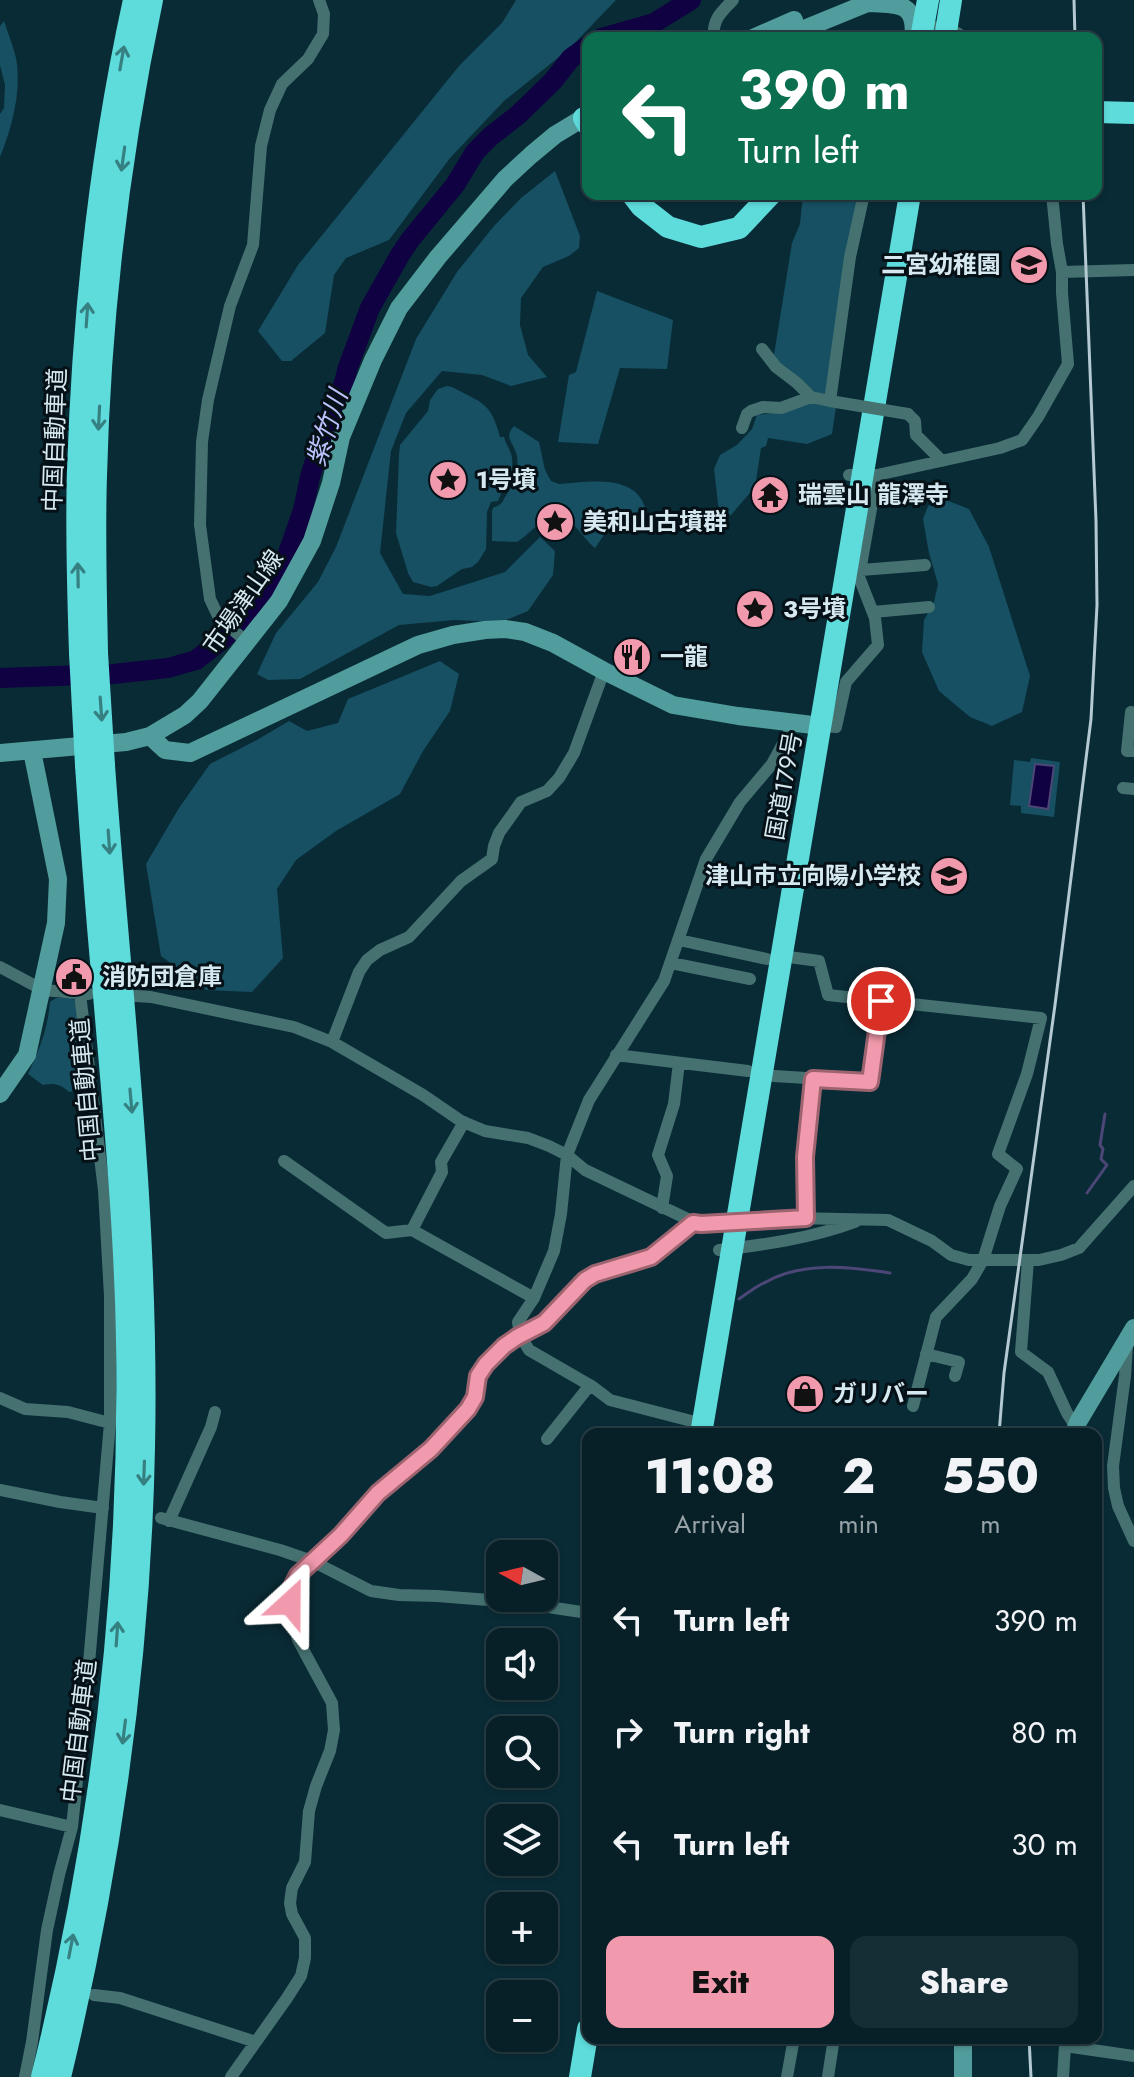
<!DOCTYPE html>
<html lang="en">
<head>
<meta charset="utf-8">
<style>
	:root { --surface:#072028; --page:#152d34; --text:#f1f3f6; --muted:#98a3a8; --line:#283e45; --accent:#f29aad }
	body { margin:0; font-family:Jost,"Noto Sans JP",sans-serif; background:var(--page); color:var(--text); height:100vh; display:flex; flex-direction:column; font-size:30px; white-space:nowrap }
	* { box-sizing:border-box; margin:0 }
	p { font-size:26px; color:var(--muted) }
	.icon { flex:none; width:44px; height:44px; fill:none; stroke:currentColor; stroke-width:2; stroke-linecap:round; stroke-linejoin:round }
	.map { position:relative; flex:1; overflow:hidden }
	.details { position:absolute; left:582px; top:1428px; width:520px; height:616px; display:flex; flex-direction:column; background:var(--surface); border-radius:16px; box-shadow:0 2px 6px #0004,0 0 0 2px var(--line) }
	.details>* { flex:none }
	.hud { position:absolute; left:582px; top:32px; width:520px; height:168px; border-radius:16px; box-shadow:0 2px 6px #0004,0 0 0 2px var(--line); background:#0b6e4f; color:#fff; overflow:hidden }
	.needle { width:52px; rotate:278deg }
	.fabs { position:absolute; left:486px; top:1540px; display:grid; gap:16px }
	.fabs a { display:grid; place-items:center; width:72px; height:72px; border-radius:16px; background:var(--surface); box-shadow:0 2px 6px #0004,0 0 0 2px var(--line); font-size:40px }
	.pin { position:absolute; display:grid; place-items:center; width:68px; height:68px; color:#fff; margin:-34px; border:4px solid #fff; border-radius:50%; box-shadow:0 2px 8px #0007 }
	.me { position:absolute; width:88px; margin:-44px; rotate:24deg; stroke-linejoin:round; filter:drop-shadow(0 0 6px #0008) }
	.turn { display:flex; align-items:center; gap:28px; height:168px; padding:0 24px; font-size:36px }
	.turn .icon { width:104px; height:104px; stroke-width:2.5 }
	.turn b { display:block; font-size:56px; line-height:68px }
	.eta { display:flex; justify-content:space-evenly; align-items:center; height:136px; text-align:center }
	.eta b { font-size:48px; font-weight:800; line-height:56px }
	.primary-button { display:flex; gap:16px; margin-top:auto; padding:16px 24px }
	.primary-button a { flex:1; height:92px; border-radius:16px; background:var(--accent); color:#111; font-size:32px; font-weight:800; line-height:92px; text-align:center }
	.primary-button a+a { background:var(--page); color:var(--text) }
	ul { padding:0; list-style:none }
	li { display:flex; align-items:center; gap:24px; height:112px; padding:0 24px }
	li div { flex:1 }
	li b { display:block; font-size:30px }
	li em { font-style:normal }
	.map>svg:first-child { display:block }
</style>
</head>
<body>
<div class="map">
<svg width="1134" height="2077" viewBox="0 0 1134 2077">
	<rect width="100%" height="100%" fill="#092b36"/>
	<path fill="#165062" d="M516,0H616L569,49L504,101L450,158L389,240L346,258L334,275L325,333L291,361H282L258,331L298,265L459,66L502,23Z
		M4,21C8,33 13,46 16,58C22,91 12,127 0,157V114L4,108L5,85L0,65V26Z
		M555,171L580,236L579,248L569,256L543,267L521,298L520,325L528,355L547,377L511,386L482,375L442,371L406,413L391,451L380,553L403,594L430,596L505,572L540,537L555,551L553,575L528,611L501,622L454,620L399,625L300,679L268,680L257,674L276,633L318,582L336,547L416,339L457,272L494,226L521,198Z
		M803,194H860L827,398L814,396L773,361L792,243L800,224Z
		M597,291L673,320L667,369L620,368L598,444L558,442L569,375L576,372Z
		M447,386L452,387C482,403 491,402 500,437H504C505,442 508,446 510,451C515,462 511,476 507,488L502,491L498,501L491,502L487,512L486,549L478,562L472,567L462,569L437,586L431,587L413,582L408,573L396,533L399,455L400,445L428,411L430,400L438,389Z
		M809,402L836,407L832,434L807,444L768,438L766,446L761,448L755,487L731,515L719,512L714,469L720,455L737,445L752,429L757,415L781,412Z
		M514,426L539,442L545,470L551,481L559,484C587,482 634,473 645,507L606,532L595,548C579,535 568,505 543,521C534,527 527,536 517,542L492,541V510L494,507C503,505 502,501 507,494C515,483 519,470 517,456C514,442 503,438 514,426Z
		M941,498L969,509L989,547L1030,676L1022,712L992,726L970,717L939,691L922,652L924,620L934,602L938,584L929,553L923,519L928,506Z
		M440,661L459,674L450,711L423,751L400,794L336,831L296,860L277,889L283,958L252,992L206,990L161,956L146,864L179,808L210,764L257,740L289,721L307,731L338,723L348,699Z
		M1031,758L1060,762L1054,817L1021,813V806L1010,805L1014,760L1030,762Z
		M56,998H72L76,1002L84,1083L81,1090L69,1092C60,1084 54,1083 43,1085L28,1074C39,1051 48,1028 50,1002Z"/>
	<path fill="#100142" stroke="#4c4776" stroke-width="2" d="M1035,764L1054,766L1048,809L1029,806Z"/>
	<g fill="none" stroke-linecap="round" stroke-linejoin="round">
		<path stroke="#4c4776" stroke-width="3" d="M1087,1193L1107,1165L1101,1159L1103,1149L1100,1145L1105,1114
			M739,1299C748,1293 756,1286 766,1282C803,1261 850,1267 890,1273"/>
		<path stroke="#100142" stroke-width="20" d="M601,38L654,23L691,0
			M0,678L113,674L168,668L196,660L223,639L257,601L286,559L303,510L310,477L327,422L344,383L348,367L370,308L400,255L410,240L455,185L475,152L491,136L518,115L553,81L571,58L588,46"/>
		<path stroke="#457171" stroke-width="12" d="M923,26C937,28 955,28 964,38
			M714,38C712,20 721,12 733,0
			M1062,272L1134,270
			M762,349L776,367L797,383L811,397L830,401L850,257L864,194
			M908,414L915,421L916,435L942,461
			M742,428L747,414L751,411L763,407L781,408L811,397
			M849,475H877L1000,448L1022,440L1038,417L1068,364L1062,293V272L1057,244L1052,194
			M861,570L925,565
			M873,612L929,607
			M247,642L219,618L210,599L200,525L202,442L208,400L230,306L253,245L261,146L270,110L282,84L308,59L323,34L324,14L319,0
			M1131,712L1127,751H1134
			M821,726L836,727L846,682L878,645L875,618L859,577L877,475
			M1123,788L1134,789
			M679,940L767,959
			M781,956L819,961L828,995L1041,1018L1027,1074L998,1154L1017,1169L1000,1206L983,1260L972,1279L936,1317L913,1406
			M671,963L750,979
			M0,967L43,990L89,994
			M136,996L151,997L294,1027L332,1042L423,1095L461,1121L485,1131L528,1138L549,1146L567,1155L585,1170L698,1224
			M332,1042L359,972L367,960L380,950L409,937L461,881L492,859L494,846L499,833L521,802L547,791L559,778L574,753L604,671
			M616,1055L748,1071
			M774,1076L870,1082L881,1001
			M284,1161L386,1233L412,1230L442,1172L441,1162L464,1122
			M662,1208L667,1176L658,1155L674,1104L679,1063
			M806,1218L805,1157L813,1079
			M758,1221L794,1218L888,1220L932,1241L951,1255L969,1260H1039L1061,1255L1079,1248L1134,1186
			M412,1230L534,1298
			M719,1250C764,1245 812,1238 855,1222
			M1028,1260L1021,1352L1048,1372L1067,1413L1076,1427
			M1127,1345L1125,1376L1113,1466L1114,1488L1118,1506L1134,1541
			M926,1354L959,1362L955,1376
			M0,1398L25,1409L68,1412L110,1423
			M703,1424L610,1400L593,1387L529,1350L520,1335L518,1322L534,1298L554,1251L561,1214L567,1155L589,1100L664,981L706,859L740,802L772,764L794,723
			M547,1439L590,1385
			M0,1490L60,1502L103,1508
			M161,1518L280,1550L312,1561L371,1591L399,1595L437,1596L515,1602L588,1613
			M169,1521L211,1427L215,1412
			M0,1810L72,1827
			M94,1995L120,1998L256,2042
			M25,2077L32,2042L47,1930L59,1875L72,1827L87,1686L110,1423V1296L104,1190L80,994
			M231,2077L287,1998L301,1976L305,1958V1938L292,1914L290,1903L292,1888L305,1862L309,1811L316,1786L330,1751L334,1730L332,1703L298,1640L293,1621L290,1603L291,1589L298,1575L341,1535L378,1493L431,1449L468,1409L475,1397L478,1376L486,1364L504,1346L517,1337L544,1323L585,1280L595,1274L651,1257L693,1223
			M787,2077L794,2038
			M828,2077L834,2038
			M1063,2077L1065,2046L1134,2056"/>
		<path stroke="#519c9c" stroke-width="18" d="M867,3C895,4 918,1 913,38
			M753,38L794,20
			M782,38L875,0
			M150,736L165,750L190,753L418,645L453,635L485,630L505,629L525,632L553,643L604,671L673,705L738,716L821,726
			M0,753L126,742L150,736L185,715L200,701L279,601L312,541L331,483L341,437L373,360L399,308L438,257L505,179L531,155L555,135L588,115
			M0,1094L27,1055L56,923L58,879L32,751
			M1074,1434L1078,1422L1134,1328
			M963,2038V2077"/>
		<path stroke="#5edbdb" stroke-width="22" d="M921,38L928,0
			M945,38L951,0
			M1096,112L1134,113
			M584,118L588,125
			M632,194L641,206L668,227L701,237L739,228L771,194
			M80,653C78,592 76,531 78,471C83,312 100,155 134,0
			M97,653C96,594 94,535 96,476C100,316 119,157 152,0
			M701,1434L910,194
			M42,2077C102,1837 131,1588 127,1341C125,1221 113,1102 103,983C96,910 91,838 86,765
			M60,2077C110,1870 140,1659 144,1447C149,1219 120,991 104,765
			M580,2077L588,2029"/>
		<path stroke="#b4c9d1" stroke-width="3" d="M1074,0L1075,38
			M999,1434L1004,1373L1055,1005L1091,719L1097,605L1096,521L1083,194
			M1029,2038L1031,2077"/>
		<path stroke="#457171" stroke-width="12" d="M830,401L908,414
			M701,1224L758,1221"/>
		<path stroke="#5edbdb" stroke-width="22" d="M80,653L86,765
			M97,653L104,765"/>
	</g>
	<defs><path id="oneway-shaft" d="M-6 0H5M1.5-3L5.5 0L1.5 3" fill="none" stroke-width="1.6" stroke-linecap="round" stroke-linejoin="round" transform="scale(2)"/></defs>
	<g stroke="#368082">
		<use href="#oneway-shaft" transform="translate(122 58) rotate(-80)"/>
		<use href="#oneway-shaft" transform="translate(123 159) rotate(98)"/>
		<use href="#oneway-shaft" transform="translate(87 315) rotate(-86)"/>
		<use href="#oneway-shaft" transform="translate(99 418) rotate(93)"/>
		<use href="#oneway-shaft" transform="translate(78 575) rotate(-91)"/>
		<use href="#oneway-shaft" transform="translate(101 709) rotate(86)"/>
		<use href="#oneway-shaft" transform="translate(109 842) rotate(86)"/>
		<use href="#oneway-shaft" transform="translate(131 1101) rotate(85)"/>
		<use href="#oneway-shaft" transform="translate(144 1473) rotate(92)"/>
		<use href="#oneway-shaft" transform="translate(117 1634) rotate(-86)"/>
		<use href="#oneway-shaft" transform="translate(124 1732) rotate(97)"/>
		<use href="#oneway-shaft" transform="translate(71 1946) rotate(-79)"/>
	</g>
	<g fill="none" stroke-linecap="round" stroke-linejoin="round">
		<defs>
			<path id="route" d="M290,1603L291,1589L298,1575L341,1535L378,1493L431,1449L468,1409L475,1397L478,1376L486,1364L504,1346L517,1337L544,1323L585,1280L595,1274L651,1257L693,1223L701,1224L806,1218L805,1157L813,1079L870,1082L881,1001"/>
		</defs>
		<use href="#route" stroke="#9d6470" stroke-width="20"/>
		<use href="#route" stroke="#f29aad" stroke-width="14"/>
	</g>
	<defs>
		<symbol id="school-disc" viewBox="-11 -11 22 22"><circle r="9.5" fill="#f29aad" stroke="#051116"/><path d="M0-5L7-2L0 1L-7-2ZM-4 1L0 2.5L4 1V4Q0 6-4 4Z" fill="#111"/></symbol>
		<symbol id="sight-disc" viewBox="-11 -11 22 22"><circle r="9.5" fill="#f29aad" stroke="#051116"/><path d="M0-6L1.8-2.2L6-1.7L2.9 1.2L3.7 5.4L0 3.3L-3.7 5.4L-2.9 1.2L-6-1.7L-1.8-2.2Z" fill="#111"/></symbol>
		<symbol id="temple-disc" viewBox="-11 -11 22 22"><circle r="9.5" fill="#f29aad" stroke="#051116"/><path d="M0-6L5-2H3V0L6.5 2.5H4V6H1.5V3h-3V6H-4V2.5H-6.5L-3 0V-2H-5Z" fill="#111"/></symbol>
		<symbol id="restaurant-disc" viewBox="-11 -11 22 22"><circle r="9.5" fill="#f29aad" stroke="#051116"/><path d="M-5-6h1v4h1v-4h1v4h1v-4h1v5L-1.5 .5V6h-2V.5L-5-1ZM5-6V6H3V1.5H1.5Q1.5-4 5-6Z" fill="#111"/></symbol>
		<symbol id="civic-disc" viewBox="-11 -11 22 22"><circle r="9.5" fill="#f29aad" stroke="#051116"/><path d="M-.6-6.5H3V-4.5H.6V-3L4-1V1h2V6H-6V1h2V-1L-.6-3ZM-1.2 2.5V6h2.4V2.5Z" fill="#111"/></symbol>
		<symbol id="shop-disc" viewBox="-11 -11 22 22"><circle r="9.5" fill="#f29aad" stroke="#051116"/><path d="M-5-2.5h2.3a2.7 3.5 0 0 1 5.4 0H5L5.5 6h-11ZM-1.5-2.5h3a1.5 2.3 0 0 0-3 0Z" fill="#111"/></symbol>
	</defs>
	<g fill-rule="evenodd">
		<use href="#school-disc" x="1007" y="243" width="44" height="44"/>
		<use href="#sight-disc" x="426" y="458" width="44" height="44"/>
		<use href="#temple-disc" x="748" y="473" width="44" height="44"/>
		<use href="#sight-disc" x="533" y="500" width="44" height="44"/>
		<use href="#sight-disc" x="733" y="587" width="44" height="44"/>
		<use href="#restaurant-disc" x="610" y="635" width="44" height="44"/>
		<use href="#school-disc" x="927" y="854" width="44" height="44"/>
		<use href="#civic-disc" x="52" y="955" width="44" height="44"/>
		<use href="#shop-disc" x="783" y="1372" width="44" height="44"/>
	</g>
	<g text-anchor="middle" stroke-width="6" stroke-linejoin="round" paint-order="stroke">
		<g font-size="24" font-weight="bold" fill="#d7e9f0" stroke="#051116" text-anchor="start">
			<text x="1001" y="273" text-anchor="end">二宮幼稚園</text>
			<text x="476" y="488">1号墳</text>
			<text x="798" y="503">瑞雲山 龍澤寺</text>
			<text x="583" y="530">美和山古墳群</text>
			<text x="783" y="617">3号墳</text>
			<text x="660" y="665">一龍</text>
			<text x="921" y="884" text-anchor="end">津山市立向陽小学校</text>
			<text x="102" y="985">消防団倉庫</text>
			<text x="833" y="1402">ガリバー</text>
		</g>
		<g font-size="24" fill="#d7e9f0" stroke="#051116">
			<text transform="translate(55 440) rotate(-88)" y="8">中国自動車道</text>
			<text transform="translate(243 602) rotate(-55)" y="8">市場津山線</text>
			<text transform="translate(784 786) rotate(-80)" y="8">国道179号</text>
			<text transform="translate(86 1090) rotate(-95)" y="8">中国自動車道</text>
			<text transform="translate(79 1731) rotate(-83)" y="8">中国自動車道</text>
		</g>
		<g font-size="26" font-style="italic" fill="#bdc2fe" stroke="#051116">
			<text transform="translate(327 428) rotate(-72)" y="9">紫竹川</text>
		</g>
	</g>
</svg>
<div class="fabs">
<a><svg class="needle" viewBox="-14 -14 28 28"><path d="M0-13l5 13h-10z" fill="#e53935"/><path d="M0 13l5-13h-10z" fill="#98a3a8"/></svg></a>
<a><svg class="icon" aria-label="sound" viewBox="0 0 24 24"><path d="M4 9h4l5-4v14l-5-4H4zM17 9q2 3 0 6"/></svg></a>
<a><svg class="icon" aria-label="search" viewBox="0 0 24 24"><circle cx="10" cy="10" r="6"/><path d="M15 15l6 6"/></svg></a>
<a><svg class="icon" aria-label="layers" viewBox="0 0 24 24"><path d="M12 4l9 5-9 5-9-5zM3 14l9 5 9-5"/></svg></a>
<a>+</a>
<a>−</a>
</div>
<div class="pin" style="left:881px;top:1001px;background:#d93025"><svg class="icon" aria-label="arrive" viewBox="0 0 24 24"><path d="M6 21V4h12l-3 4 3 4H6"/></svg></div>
<svg class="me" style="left:290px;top:1603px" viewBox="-20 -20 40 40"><path d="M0-17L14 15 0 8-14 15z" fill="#f29aad" stroke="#fff" stroke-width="4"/></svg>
<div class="hud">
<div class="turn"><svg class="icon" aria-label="left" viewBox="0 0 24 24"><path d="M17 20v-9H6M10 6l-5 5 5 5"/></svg><div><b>390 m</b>Turn left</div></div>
</div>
<section class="details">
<div class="eta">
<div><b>11:08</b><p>Arrival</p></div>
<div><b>2</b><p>min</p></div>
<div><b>550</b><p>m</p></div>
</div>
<ul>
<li><svg class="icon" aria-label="left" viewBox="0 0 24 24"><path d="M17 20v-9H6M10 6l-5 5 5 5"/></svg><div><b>Turn left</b></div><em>390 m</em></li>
<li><svg class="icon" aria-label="right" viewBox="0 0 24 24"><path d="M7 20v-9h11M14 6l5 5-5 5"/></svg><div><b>Turn right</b></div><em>80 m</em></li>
<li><svg class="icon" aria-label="left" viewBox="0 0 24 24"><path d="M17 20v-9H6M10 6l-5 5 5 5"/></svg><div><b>Turn left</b></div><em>30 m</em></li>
</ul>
<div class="primary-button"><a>Exit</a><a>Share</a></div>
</section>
</div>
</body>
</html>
